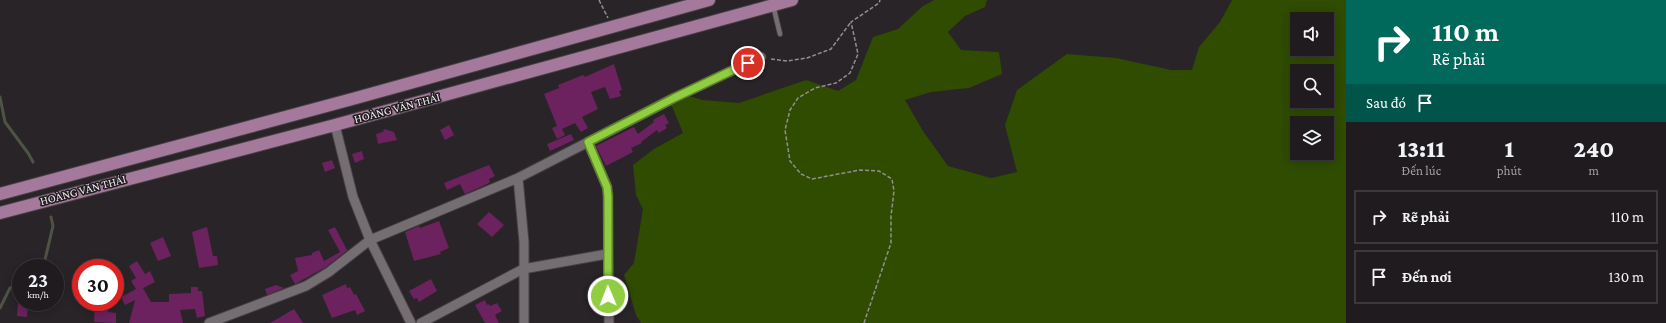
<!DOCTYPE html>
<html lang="vi">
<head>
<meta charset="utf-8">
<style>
	:root { --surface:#1f1b1e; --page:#2c282b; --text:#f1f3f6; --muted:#a1a1a4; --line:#3c393c }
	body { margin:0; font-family:"Crimson Pro",serif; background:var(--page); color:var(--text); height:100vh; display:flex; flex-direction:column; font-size:15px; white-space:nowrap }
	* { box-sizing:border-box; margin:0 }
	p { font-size:13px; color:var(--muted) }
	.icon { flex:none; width:22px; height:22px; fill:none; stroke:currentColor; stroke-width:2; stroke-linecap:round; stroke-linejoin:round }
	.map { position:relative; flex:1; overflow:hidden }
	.sheet { display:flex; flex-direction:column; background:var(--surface); width:320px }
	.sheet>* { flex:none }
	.hud { background:#00695c; color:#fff; overflow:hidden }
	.tools { position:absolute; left:1290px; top:12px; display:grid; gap:8px }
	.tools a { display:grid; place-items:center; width:44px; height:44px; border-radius:0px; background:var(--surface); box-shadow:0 2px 10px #0003,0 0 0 1px var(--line); font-size:20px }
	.speed { position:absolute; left:12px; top:259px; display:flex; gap:8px; font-size:20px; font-weight:700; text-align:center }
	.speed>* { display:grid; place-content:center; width:52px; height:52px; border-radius:50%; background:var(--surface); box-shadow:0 2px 10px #0003,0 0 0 1px var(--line); line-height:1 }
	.speed small { font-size:10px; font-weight:400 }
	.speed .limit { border:6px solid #d22; background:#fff; color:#111 }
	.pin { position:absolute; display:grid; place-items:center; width:34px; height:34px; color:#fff; margin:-17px; border:2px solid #fff; border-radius:50%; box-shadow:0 1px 4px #0007 }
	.me { position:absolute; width:44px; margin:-22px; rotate:359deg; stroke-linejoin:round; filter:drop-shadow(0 0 3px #0008) }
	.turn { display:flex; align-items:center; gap:14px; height:84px; padding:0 20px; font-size:18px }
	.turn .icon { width:52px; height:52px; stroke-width:2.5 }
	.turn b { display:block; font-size:28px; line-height:34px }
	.then { display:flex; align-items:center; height:38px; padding:0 20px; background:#0003; gap:8px; font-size:15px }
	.eta { display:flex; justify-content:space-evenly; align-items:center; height:68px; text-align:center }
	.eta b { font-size:24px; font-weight:800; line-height:28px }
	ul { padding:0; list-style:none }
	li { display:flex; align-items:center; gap:12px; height:54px; margin:0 8px 6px; padding:0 12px; border:2px solid var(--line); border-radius:0px }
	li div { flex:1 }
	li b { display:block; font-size:15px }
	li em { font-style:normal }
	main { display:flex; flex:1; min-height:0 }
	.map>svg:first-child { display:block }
</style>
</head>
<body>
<main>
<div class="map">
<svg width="1346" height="323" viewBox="0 0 1346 323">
	<rect width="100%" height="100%" fill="#292428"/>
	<path fill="#2f4c00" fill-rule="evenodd" d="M934,0H987L985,7L965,16L948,32L961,50L999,52L1002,74L969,88L931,92L905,100L923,131L948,166L991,178L1017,172L1005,125L1017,90L1067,54L1116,58L1171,70H1192L1199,47L1220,22L1232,0H1346V323H641L636,315L624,275L634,263L643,209L636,195L633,165L654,149L683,133L671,104L683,94L702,100L739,103L806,80L838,91L856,80L873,37L898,29L923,6ZM1297,19H1327V49H1297ZM1297,71H1327V101H1297ZM1297,123H1327V153H1297Z"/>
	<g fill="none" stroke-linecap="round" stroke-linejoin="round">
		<path stroke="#4d5446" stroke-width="3" d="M0,97L5,122L28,153L33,162
			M43,268L53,226L51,217
			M0,308L10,288L21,282"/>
	</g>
	<path fill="#6b225e" d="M614,64L622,90L619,91L621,96L610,99L605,87L591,92L598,109L582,117L588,128L581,132L575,123L562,129L565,135L557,139L552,128L557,126L544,94L559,88L558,85L583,75L585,77Z
		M664,114L669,123L665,125L667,128L659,133L657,130L641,142L642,143L631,148L633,152L606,166L596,146L634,127L638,134L654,122L653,120Z
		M449,125L454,135L445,140L440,130Z
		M384,129L394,132L397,140L378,144L376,134L383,132Z
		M571,134L574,140L550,151L547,144Z
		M362,151L364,159L355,163L352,154Z
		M332,160L335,168L325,172L322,163Z
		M489,165L495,176L489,179L490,182L487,184L465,194L460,184L447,190L444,183Z
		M489,212L504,225L492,237L477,224Z
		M439,221L449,248L440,252L441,254L414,261L405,232L419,226L420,228Z
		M207,227L213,256H217L218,265L199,268L192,232Z
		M335,227L347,250L349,249L326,267L295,284L290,275L298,271L295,258L312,255V253L319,250L324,261L340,252L328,230Z
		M163,237L171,256L158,261L150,243Z
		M137,261L145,274L150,271L155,282L143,288L151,302H169V294L191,293V287H198V291H202L205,316L197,318L195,309L180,310L183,323H129L135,300L125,305L121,297L136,289L131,281L136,278L129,266Z
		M431,279L437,291L419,302L417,298L414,299L409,291Z
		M346,284L347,288L350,287L354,295L356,294L365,311L357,315L355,310L332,318L322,295Z
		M276,285L284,288L267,295L265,289Z
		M485,300L487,305L489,304L490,306L497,303L502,311L495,315L499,323H485L475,305Z
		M95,302H109L108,312L116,313V323L94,322Z
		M18,303L28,304L27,317L17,316Z
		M294,309L303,323H270Z"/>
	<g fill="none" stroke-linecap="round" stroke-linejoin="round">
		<defs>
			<path id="lane" d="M773,5L780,34"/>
			<path id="street" d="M335,125L353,197L370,240L411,323
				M588,142L607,187L608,196L609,323
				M518,178L524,242V323
				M209,323L306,286L329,272L370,240L518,178L674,98L761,57
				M421,323L523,269L607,254"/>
			<path id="primary" d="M0,194L356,98L709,0
				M0,213L335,125L792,0"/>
		</defs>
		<use href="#lane" stroke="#464145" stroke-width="6"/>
		<use href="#street" stroke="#464145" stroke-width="11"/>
		<use href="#primary" stroke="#464145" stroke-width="14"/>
		<path stroke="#928e91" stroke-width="1.5" stroke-dasharray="4 2" stroke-linecap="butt" d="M599,0L608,18
			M771,59L787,61L807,58L831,49L851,22
			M864,323L891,243V216L894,191L892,179L879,171L860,170L812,179L801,174L790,161L785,130L790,110L798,98L815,88L836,83L850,73L858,54L851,22L879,3L880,0"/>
		<use href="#lane" stroke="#746e72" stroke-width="4.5"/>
		<use href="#street" stroke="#746e72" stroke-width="9"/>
		<use href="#primary" stroke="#a5799b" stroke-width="12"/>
	</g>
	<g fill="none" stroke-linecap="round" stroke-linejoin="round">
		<defs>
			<path id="route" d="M608,296V196L607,187L588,142L674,98L748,63"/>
		</defs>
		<use href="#route" stroke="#5e852a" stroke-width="10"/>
		<use href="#route" stroke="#90cd41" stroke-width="7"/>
	</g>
	<g text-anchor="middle" stroke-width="3" stroke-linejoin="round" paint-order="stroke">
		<g font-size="12" fill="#ebe7ea" stroke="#201b1e">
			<text transform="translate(397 108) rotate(-15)" y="4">HOÀNG VĂN THÁI</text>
			<text transform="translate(83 190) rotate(-15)" y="4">HOÀNG VĂN THÁI</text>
		</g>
	</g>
</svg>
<div class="tools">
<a><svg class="icon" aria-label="sound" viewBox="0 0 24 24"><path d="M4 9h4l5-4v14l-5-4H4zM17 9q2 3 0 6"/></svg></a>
<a><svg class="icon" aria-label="search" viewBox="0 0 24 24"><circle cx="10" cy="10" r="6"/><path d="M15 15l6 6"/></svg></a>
<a><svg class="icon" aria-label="layers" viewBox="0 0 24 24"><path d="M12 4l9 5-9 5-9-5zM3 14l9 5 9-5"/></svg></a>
</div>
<div class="speed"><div>23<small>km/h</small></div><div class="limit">30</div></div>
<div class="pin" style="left:748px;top:63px;background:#d93025"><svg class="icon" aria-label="arrive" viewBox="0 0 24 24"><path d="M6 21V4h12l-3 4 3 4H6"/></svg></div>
<svg class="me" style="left:608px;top:296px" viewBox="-20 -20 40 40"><circle r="17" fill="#90cd41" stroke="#fff" stroke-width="3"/><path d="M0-11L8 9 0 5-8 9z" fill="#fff"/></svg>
</div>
<section class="sheet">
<div class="hud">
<div class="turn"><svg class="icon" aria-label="right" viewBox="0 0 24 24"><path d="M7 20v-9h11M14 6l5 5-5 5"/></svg><div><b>110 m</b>Rẽ phải</div></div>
<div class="then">Sau đó<svg class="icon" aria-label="arrive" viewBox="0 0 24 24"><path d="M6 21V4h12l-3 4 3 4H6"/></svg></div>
</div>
<div class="eta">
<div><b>13:11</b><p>Đến lúc</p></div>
<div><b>1</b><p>phút</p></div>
<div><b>240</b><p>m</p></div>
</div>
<ul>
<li><svg class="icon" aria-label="right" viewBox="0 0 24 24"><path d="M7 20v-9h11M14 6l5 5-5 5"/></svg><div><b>Rẽ phải</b></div><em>110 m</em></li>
<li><svg class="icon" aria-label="arrive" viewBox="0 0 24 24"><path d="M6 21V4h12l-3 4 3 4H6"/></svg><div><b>Đến nơi</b></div><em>130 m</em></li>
</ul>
</section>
</main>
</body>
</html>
